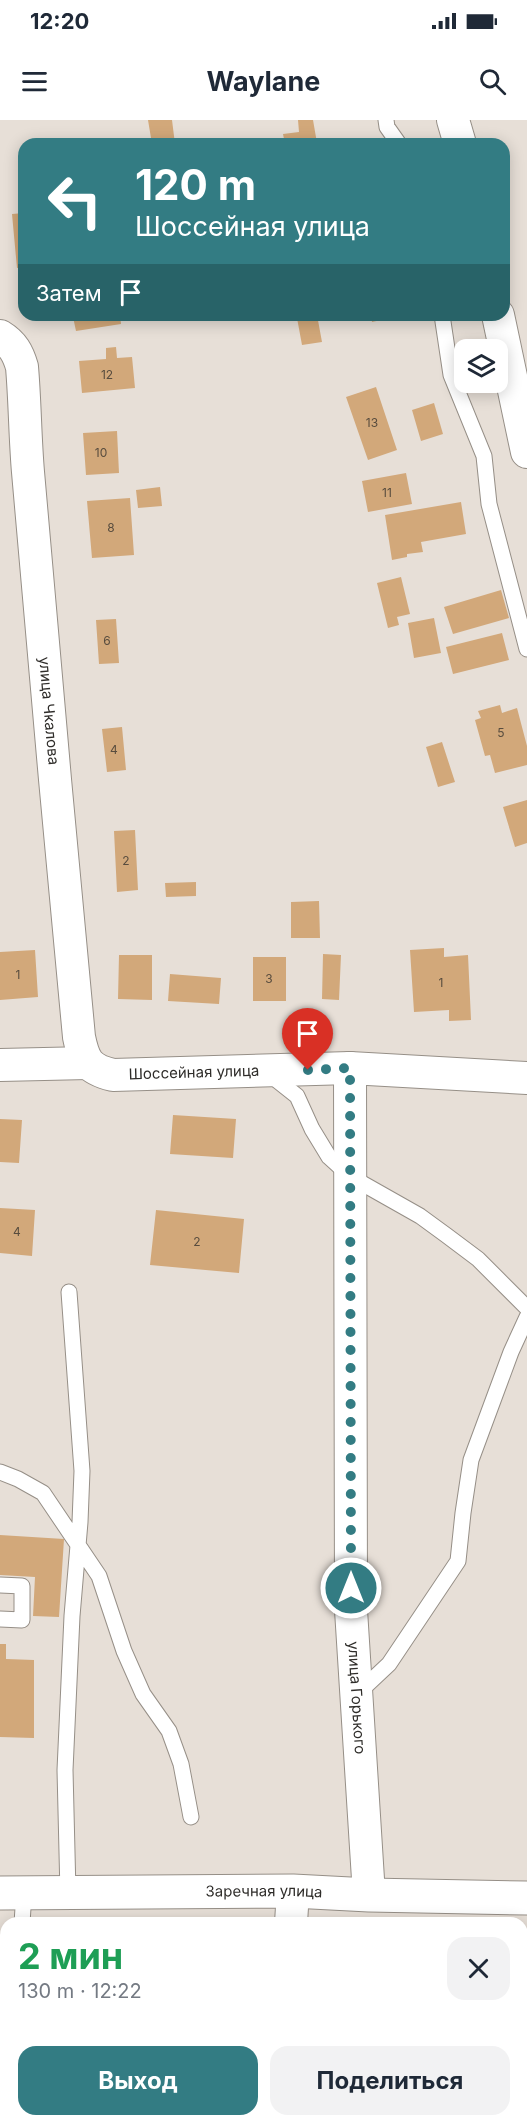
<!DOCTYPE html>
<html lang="ru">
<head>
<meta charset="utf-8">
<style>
	:root { --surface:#fff; --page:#f2f2f3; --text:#1f2937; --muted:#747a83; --accent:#337c83 }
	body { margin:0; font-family:Inter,sans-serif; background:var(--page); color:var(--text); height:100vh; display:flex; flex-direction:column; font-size:22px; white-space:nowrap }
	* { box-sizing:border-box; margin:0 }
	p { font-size:20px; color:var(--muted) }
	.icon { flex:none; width:33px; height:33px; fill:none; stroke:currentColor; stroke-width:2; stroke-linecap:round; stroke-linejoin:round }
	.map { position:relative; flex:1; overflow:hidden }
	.panel { position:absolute; left:0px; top:1797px; width:528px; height:210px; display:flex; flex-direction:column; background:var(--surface); border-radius:18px 18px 0 0; box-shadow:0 3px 15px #0003 }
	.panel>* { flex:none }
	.top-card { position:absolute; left:18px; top:18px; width:492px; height:183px; border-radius:18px; box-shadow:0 3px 15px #0003; background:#337c83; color:#fff; overflow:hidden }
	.controls { position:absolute; left:454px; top:219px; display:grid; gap:12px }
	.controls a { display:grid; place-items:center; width:54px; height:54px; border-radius:12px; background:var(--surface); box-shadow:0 3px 15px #0003; font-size:30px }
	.pin { position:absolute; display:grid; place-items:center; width:51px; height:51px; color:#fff; margin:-62px -26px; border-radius:50% 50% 50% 0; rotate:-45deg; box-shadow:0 0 6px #0007 }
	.pin .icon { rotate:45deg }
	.me { position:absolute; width:66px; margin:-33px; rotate:0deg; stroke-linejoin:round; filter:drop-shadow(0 0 4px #0008) }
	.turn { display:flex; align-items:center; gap:21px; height:126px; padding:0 18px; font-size:27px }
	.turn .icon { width:78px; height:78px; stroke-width:2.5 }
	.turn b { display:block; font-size:42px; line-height:51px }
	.then { display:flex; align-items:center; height:57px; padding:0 18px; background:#0003; gap:12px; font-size:22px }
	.round { display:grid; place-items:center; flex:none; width:63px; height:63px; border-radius:18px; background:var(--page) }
	.overview { display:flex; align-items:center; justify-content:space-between; height:102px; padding:0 18px }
	h1 { font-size:36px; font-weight:700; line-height:45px; color:#1e9e55 }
	.button { display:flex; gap:12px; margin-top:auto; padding:12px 18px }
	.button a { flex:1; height:69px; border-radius:18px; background:var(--accent); color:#fff; font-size:24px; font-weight:700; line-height:69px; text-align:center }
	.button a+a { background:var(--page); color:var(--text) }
	.status { display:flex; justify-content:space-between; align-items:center; height:42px; padding:0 30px; background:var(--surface); direction:ltr }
	.status svg { height:16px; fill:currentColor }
	header { display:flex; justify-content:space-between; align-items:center; height:78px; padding:0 18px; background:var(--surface); font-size:27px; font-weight:700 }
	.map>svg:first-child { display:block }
</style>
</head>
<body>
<div class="status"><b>12:20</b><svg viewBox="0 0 49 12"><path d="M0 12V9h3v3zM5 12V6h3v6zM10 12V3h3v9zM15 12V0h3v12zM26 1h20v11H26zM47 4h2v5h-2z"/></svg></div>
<header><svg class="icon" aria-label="menu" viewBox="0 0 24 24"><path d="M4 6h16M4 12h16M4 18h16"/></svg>Waylane<svg class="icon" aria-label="search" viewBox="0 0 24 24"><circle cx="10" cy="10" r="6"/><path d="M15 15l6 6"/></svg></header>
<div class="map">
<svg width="527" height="2007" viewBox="0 0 527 2007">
	<rect width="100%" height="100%" fill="#e7dfd7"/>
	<path fill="#d2a87a" d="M148,0H172L175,24H152Z
		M298,0H313L317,23L285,24L283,14L299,12Z
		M24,93V147L17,148L12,94Z
		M89,195H120L121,204L76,211L73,197Z
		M317,195L322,222L302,225L297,198Z
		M371,195H399V196L372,202Z
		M116,227L117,238L132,237L135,268L82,273L79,241L106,239V228Z
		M376,267L397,330L368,340L346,277Z
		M434,283L443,314L421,321L412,290Z
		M117,311L119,353L86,355L83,313Z
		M406,353L412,384L368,392L362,361Z
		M160,367L162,386L138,388L136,370Z
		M130,378L134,435L92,438L87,381Z
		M461,382L466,414L421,422L423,432L407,434V437L392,440L385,395Z
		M401,457L410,494L397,497L399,505L388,508L377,463Z
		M501,470L509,498L453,514L444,487Z
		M434,498L441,533L414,538L408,503Z
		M116,499L119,543L99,544L96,500Z
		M502,513L509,540L453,554L446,527Z
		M500,585L502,593L517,588L527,626V645L495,653L490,635L485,636L475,600L481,598L478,591Z
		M122,607L126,650L107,652L102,609Z
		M442,622L455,662L438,667L426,627Z
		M527,680V723L515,727L503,687Z
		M135,710L138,770L117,772L114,711Z
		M196,762V776L166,777L165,763Z
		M319,781L320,818H291V782Z
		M444,828V837L468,835L471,900L449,901V890L414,892L410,830Z
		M35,830L38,877L0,880V832Z
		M323,834L341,835L339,880L322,879Z
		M119,835H152V880L118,879Z
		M253,837H286V881H253Z
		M170,854L221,858L219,884L168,881Z
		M173,995L236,999L233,1038L170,1034Z
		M0,999L22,1000L19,1043L0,1042Z
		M0,1088L35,1090L32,1136L0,1133Z
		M156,1090L244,1099L239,1153L150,1145Z
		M0,1415L64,1419L59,1497L33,1496L35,1457L0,1455Z
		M0,1524H6V1539L34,1540V1618L0,1617Z"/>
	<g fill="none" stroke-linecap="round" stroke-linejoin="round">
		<defs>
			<path id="service" d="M386,0L387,7L399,24
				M442,195L451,255L484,336L489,384L527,529
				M268,953L297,976L312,1009L329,1037L351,1057L420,1096L446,1115L478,1139L527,1188
				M0,1352L18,1359L43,1373L99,1456L124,1531L143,1574L169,1611L181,1644L191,1697
				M0,1465L22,1466V1500L0,1499
				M356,1575L389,1544L458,1441L463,1393L471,1340L511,1232L527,1197
				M68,1773L65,1650L72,1496L80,1402L82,1351L69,1172
				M22,1803L24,1773
				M522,1975H527
				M39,2001L40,2007
				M453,2007L455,2001"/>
			<g id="minor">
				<path d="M453,0L460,24"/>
				<path d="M498,195L527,332"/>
				<path id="s1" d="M0,216C13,224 18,233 22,247C25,282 25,317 28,352C44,540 61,729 79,917C84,941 88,949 113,955L350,948L527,958"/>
				<path d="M0,945L88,943"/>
				<path id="s2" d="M350,948L351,1490L369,1775"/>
				<path d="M291,1803L293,1771"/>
				<path d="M283,2007V2001"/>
			</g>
			<g id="tertiary">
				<path id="s3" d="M0,1773L293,1771L369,1775L527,1778"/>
			</g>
		</defs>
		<use href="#service" stroke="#968f87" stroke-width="17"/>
		<use href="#minor" stroke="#968f87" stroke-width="34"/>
		<use href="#tertiary" stroke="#968f87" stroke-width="35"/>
		<use href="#service" stroke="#fff" stroke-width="15"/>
		<use href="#minor" stroke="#fff" stroke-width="32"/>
		<use href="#tertiary" stroke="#fff" stroke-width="33"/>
	</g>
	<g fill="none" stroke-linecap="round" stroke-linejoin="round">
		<path stroke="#337c83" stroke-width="10" stroke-dasharray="0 18" d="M308,950L350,948L351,1468"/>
	</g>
	<g text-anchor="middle" stroke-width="4.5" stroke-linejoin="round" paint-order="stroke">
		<g font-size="12" fill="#584c3e">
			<text x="107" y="259">12</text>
			<text x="372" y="307">13</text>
			<text x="101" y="337">10</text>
			<text x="387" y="377">11</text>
			<text x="111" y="412">8</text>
			<text x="107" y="525">6</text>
			<text x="501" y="617">5</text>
			<text x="114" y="634">4</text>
			<text x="126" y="745">2</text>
			<text x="18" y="859">1</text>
			<text x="269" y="863">3</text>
			<text x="441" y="867">1</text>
			<text x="17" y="1116">4</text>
			<text x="197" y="1126">2</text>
		</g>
		<g font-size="15" fill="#2f2d2a" stroke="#f4ece4">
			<text dy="5" stroke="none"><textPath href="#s1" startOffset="384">улица Чкалова</textPath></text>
			<text dy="5" stroke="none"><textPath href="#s1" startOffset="848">Шоссейная улица</textPath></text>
			<text dy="5" stroke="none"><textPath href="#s2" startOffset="630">улица Горького</textPath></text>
			<text dy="5" stroke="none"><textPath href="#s3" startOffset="264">Заречная улица</textPath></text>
		</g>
	</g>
</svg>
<div class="controls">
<a><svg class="icon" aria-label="layers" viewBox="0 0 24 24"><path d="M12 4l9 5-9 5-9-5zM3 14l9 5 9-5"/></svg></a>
</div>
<div class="pin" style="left:308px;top:950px;background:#d93025"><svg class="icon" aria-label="arrive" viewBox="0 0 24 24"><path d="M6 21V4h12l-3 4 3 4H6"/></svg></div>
<svg class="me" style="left:351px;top:1468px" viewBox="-20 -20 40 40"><circle r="17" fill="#337c83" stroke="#fff" stroke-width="3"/><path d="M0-11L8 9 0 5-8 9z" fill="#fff"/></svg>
<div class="top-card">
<div class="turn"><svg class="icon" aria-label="left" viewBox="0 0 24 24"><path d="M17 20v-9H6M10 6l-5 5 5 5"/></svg><div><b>120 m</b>Шоссейная улица</div></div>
<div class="then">Затем<svg class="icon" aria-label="arrive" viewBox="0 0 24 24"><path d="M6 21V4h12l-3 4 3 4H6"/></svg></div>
</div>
<section class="panel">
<div class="overview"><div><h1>2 мин</h1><p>130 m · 12:22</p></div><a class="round"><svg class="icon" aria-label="close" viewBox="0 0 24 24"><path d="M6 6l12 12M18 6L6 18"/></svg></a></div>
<div class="button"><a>Выход</a><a>Поделиться</a></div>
</section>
</div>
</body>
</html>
